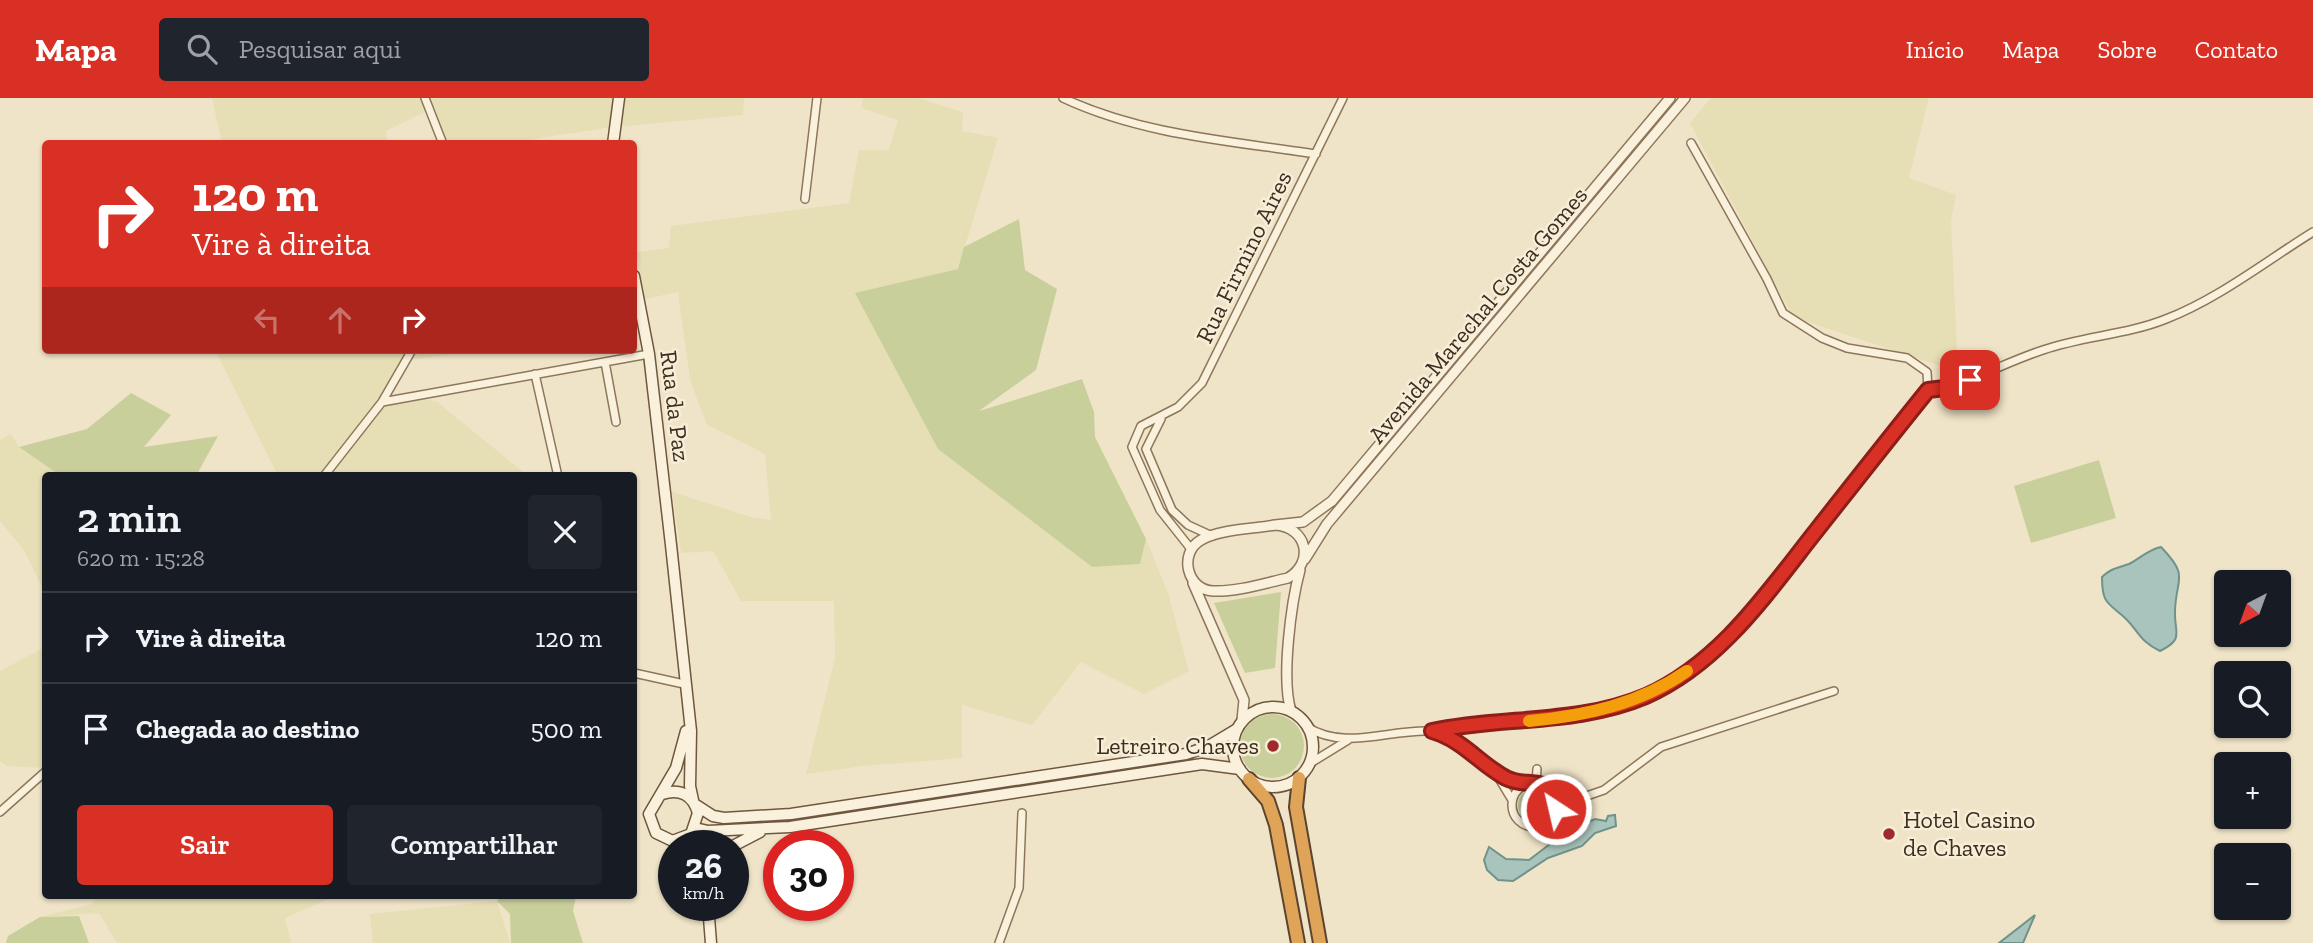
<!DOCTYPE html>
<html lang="pt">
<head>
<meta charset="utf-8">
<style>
	:root { --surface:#171b24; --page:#20242c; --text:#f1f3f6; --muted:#9ea1a6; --line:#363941; --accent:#d93025 }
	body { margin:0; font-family:"Zilla Slab",serif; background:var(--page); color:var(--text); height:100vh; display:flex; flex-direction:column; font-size:26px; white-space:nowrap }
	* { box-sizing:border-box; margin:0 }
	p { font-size:23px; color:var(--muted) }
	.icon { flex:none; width:38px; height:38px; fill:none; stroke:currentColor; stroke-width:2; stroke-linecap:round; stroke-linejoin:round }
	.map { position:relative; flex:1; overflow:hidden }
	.sheet { position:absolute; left:42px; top:374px; width:595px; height:427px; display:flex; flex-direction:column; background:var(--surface); border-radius:7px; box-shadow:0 2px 5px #0004 }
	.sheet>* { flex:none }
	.banner { position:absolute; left:42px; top:42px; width:595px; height:214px; border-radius:7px; box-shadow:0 2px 5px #0004; background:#d93025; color:#fff; overflow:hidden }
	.needle { width:46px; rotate:221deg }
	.tools { position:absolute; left:2214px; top:472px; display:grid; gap:14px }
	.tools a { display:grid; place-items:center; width:77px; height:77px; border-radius:7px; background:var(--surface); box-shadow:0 2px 5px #0004; font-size:35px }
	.speed { position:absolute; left:658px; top:732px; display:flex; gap:14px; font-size:35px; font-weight:700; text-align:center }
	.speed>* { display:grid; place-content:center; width:91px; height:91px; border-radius:50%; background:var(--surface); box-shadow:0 2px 5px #0004; line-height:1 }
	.speed small { font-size:18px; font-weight:400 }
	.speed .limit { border:10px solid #d22; background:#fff; color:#111 }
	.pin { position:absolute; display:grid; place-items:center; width:60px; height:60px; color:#fff; margin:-30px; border-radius:14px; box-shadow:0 4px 10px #0006 }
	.me { position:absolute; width:77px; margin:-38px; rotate:325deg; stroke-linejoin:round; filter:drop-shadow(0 0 5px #0008) }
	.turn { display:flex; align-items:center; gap:24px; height:147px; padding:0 35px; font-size:32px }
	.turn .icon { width:91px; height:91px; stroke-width:2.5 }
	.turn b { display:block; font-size:49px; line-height:60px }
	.lanes { display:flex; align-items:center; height:66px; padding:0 35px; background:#0003; justify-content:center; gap:35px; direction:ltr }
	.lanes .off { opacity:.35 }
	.round { display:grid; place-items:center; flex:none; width:74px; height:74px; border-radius:7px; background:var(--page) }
	.summary { display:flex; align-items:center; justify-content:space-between; height:119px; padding:0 35px }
	h1 { font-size:42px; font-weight:600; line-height:52px }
	.primary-button { display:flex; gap:14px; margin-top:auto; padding:14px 35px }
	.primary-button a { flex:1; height:80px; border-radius:7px; background:var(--accent); color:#fff; font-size:28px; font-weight:600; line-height:80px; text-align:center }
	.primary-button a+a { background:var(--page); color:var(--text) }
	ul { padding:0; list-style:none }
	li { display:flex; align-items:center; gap:21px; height:91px; padding:0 35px; border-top:2px solid var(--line) }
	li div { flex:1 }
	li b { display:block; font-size:26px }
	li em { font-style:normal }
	header { display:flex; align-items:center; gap:42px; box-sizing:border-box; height:98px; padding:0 35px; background:var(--accent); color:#fff }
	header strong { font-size:33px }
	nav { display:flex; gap:38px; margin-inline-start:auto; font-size:24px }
	.search { width:490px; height:63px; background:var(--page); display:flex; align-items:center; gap:18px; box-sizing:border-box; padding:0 24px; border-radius:7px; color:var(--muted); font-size:26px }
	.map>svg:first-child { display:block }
</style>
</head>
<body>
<header>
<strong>Mapa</strong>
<div class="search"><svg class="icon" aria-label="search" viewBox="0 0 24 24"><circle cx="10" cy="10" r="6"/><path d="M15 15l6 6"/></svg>Pesquisar aqui</div>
<nav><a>Início</a><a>Mapa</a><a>Sobre</a><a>Contato</a></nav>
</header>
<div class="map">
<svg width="2313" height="845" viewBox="0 0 2313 845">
	<rect width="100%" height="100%" fill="#f0e4c8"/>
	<path fill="#e6deb5" d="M212,0H744L743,17L606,30L507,45H449L429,12L386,33L388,45L222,46Z
		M863,0H918L963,14L962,33L998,40L958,171L856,196L938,351L1092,469L1140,466L1146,441L1168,495L1189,573L1144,596L1081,564L1032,627L962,607V660L863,668L806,676L835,560L834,503H741L713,453L681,455L672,394L751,419L771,422L765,356L707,327L690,282L678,194L645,201L637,154L669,150L671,128L849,105L859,52H889L898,22L861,10Z
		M1711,0H1929L1909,80L1956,97L1951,123L1958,274L1793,219L1690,25Z
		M215,252H477L411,262L389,297L436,303L528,378H278Z
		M11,336L19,349L61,378H46L45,495L23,451L0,423V342Z
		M45,549V670L6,668L0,663V573Z
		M96,798H335L285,820L291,845H117L99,815L40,819L92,806Z
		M497,803L510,845H373L370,816Z"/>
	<path fill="#c9cf9b" d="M1019,121L1025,172L1057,191L1036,272L979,313L1082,281L1094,314L1095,339L1146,441L1140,466L1092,469L938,351L855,195L958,171L964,149Z
		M131,295L171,317L144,349L218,338L196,378H61L19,349L87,331Z
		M2099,362L2116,420L2031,445L2014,388Z
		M1281,494L1275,570L1245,575L1214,505Z
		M1240 648a32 32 0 1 1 64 0a32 32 0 1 1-64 0Z
		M1518 707a16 16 0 1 1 32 0a16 16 0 1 1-32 0Z
		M501,798H576L573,813L583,845H511L510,816L497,803Z
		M79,818L89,845H6L8,838L40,819Z"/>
	<path fill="#a9c4bc" stroke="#6f938a" stroke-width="2" d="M2161,449C2190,479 2176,479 2175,513C2174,535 2185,541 2160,553C2139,543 2139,533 2124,519C2107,504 2102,505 2102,479C2111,470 2118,470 2129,466C2141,460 2147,452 2161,449Z
		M1615,717L1616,728L1595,735L1582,748L1548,760L1513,783L1498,782L1487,772L1484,762L1489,749L1506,761L1529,762L1567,733L1595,721L1606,723L1608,718Z
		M2035,817L2023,845H1999Z"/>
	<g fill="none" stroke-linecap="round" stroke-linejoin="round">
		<defs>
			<path id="minor" d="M425,0L443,46
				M1063,0C1142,37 1231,43 1316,56
				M805,101L817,0
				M605,264L616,324
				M535,276L557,374
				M1928,292C1969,286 2003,265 2043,252C2083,238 2126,237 2166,221C2218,201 2266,163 2313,134
				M382,304L649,256
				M1161,321L1146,351L1172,412L1188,427L1212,438
				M324,378L382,304L412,252
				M1191,451L1160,412L1132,349L1141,328L1178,309L1202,285L1343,0
				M634,575L684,586
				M1307,629C1345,653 1389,631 1430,633C1462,635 1492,674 1524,687
				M1432,633C1474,624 1517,626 1560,620C1639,610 1700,571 1752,513L1928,292L1927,274L1907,260L1847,250L1822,240L1783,215L1767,181L1691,45
				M1309,666L1348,642
				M1495,674L1512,702
				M1512 707a22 22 0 1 1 44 0a22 22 0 1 1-44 0Z
				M1536,685L1537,671
				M1553,693L1575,702
				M0,714L46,673
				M1554,717L1575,702L1604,692L1661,649L1834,593
				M999,845L1019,790L1022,715"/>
			<path id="tertiary" d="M1275,427L1303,424L1332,403L1670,0
				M1275,427C1307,429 1315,464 1288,480C1265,485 1237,494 1213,493C1187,492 1178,455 1201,442C1220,431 1253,431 1275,427Z
				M1305,461L1327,426L1685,0
				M1193,485L1244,602L1242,622
				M1291,613C1281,581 1291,505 1300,472"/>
			<path id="secondary" d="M613,46L619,0
				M634,178L649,256L671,447L691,633L690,688L693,702
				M1233 649a40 40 0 1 1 80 0a40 40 0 1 1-80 0Z
				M662,696C680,690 693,697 698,715L691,736L675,742
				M696,707L713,718L724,720L791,716L1186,656L1207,649L1237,631
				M695,730L708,733L790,729L1202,666L1240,671
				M691,736L698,747
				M681,747L656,735L649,716L676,670L686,633
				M733,748L760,734
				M708,807L711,845"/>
			<path id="motorway" d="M1299,680L1296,709L1320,845
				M1249,681L1268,703L1276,727L1298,845"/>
		</defs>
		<use href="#minor" stroke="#8d765c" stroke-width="10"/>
		<use href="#tertiary" stroke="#8d765c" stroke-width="12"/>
		<use href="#secondary" stroke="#6f573f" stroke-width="13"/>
		<use href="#motorway" stroke="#5b4430" stroke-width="16"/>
		<use href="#minor" stroke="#faf1dc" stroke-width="7"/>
		<use href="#tertiary" stroke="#faf1dc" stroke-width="9"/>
		<use href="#secondary" stroke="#faf1dc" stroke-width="10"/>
		<use href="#motorway" stroke="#e0a458" stroke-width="12"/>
	</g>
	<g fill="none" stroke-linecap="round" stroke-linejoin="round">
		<defs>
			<path id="route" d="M1556,711L1555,698L1543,687C1530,683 1520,687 1506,680C1478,665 1465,643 1432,633C1503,618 1578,627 1646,598C1720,565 1767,495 1816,433C1853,386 1890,339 1928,292L1953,289L1970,282"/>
		</defs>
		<use href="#route" stroke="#8d1f18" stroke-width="18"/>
		<use href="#route" stroke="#d93025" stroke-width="12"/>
		<path stroke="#f59e0b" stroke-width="12" d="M1529,623C1585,618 1640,606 1687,573"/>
	</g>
	<g fill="#9e2a2b" stroke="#f7eed8" stroke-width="2.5">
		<circle cx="1273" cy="648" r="7"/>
		<circle cx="1889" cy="736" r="7"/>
	</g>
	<g text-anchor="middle" stroke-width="5" stroke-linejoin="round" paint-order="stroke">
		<g font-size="24" fill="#3d2e20" stroke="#f7eed8">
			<text transform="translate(1244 159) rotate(-64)" y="8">Rua Firmino Aires</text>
			<text transform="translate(1478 217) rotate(-50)" y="8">Avenida Marechal Costa Gomes</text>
			<text transform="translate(675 308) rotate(83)" y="8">Rua da Paz</text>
		</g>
		<g font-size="24" fill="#3d2e20" stroke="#f7eed8" text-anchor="end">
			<text x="1259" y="656">Letreiro Chaves</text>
			<text x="1903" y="730" text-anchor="start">Hotel Casino<tspan x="1903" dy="28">de Chaves</tspan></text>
		</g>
	</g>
</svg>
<div class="tools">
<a><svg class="needle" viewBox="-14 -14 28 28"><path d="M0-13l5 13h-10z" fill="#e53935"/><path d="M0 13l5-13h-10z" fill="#9ea1a6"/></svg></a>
<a><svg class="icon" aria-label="search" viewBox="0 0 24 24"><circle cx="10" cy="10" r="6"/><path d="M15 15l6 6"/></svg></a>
<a>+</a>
<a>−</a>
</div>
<div class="speed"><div>26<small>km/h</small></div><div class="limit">30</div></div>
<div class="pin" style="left:1970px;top:282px;background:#d93025"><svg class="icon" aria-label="arrive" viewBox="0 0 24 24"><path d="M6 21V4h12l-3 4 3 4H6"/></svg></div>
<svg class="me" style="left:1556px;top:711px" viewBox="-20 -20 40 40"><circle r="17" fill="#d93025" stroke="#fff" stroke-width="3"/><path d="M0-11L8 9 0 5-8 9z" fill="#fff"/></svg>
<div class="banner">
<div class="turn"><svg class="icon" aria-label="right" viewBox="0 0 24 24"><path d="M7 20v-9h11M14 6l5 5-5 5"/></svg><div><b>120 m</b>Vire à direita</div></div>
<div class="lanes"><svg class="icon off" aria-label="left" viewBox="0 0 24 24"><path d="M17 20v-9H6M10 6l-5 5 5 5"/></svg><svg class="icon off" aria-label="ahead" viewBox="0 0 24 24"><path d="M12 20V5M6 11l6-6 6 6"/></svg><svg class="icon" aria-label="right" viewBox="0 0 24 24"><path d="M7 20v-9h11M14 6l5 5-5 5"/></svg></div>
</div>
<section class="sheet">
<div class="summary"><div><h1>2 min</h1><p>620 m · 15:28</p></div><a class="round"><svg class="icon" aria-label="close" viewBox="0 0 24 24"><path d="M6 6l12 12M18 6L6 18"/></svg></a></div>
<ul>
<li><svg class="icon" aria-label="right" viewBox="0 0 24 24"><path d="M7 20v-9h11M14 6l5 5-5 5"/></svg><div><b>Vire à direita</b></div><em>120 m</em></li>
<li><svg class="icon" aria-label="arrive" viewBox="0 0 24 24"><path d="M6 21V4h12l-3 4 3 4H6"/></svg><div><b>Chegada ao destino</b></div><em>500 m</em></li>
</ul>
<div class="primary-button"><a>Sair</a><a>Compartilhar</a></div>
</section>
</div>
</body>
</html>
